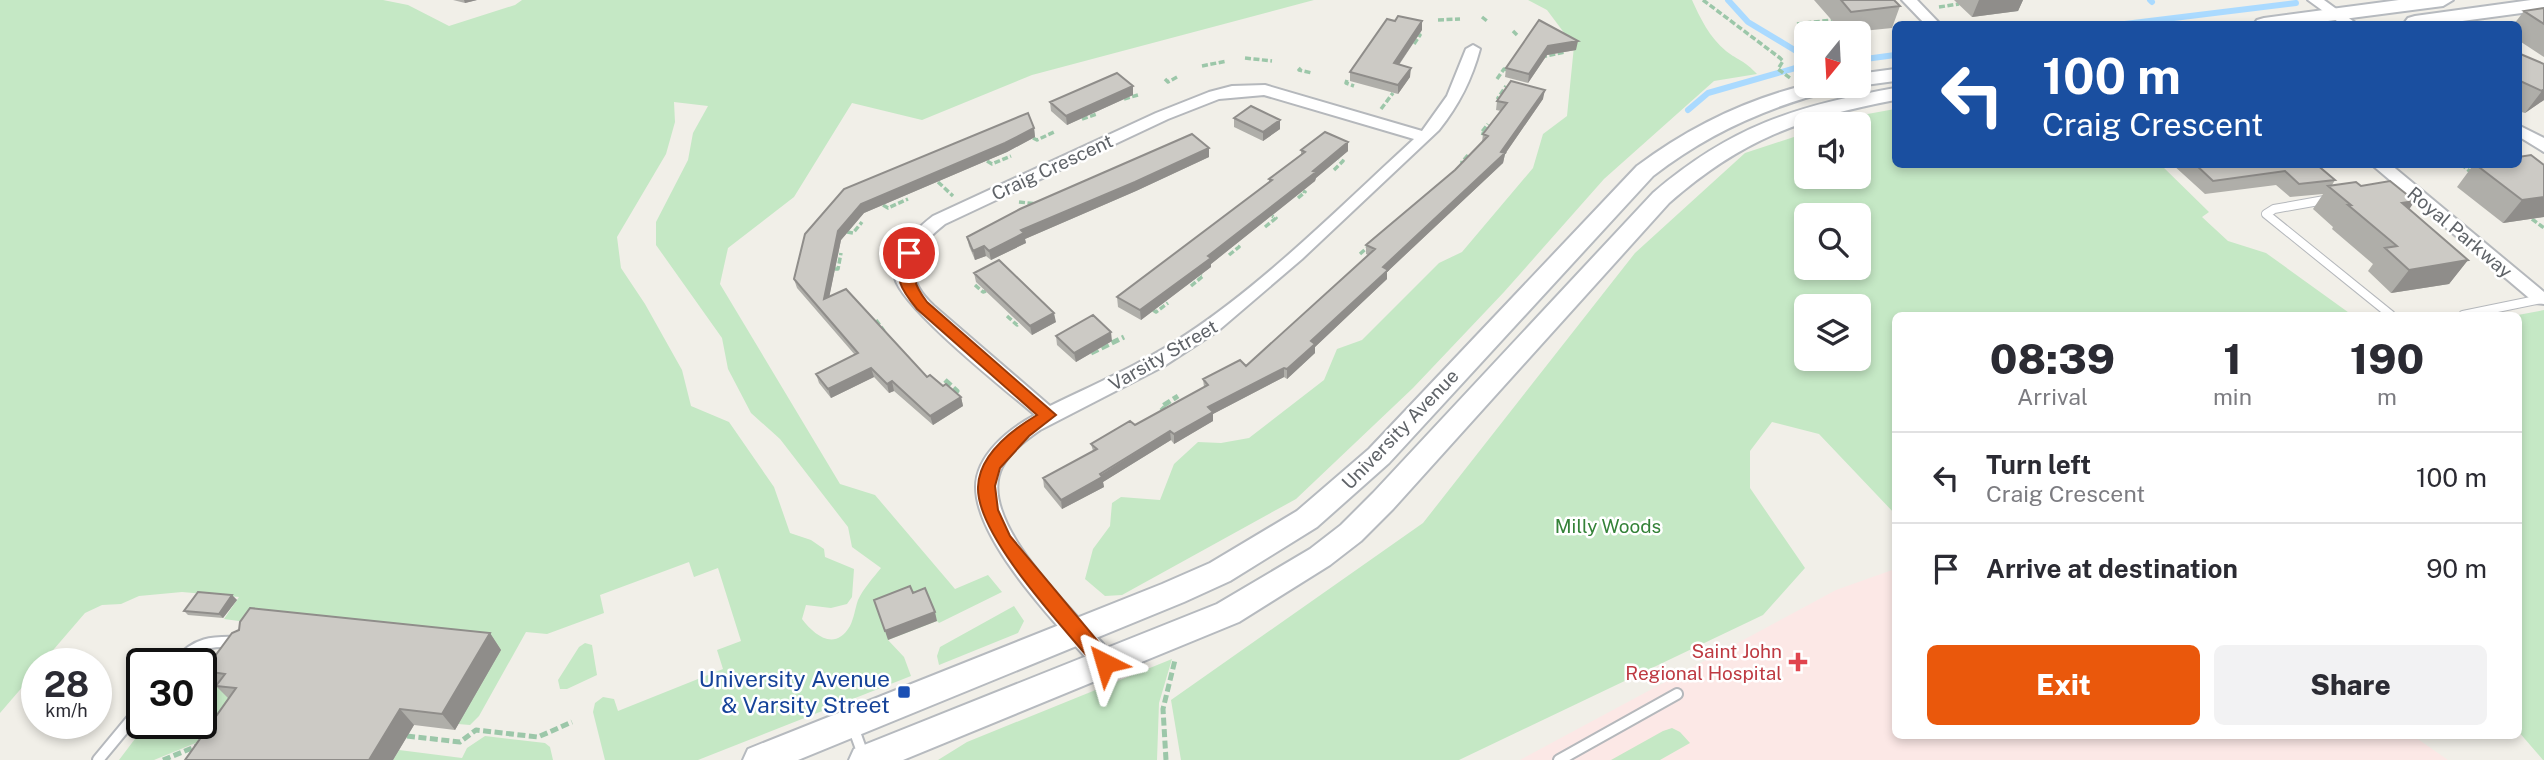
<!DOCTYPE html>
<html lang="en">
<head>
<meta charset="utf-8">
<style>
	:root { --surface:#fff; --page:#f2f2f3; --text:#2b2b33; --muted:#7c7c81; --line:#e1e1e2; --accent:#ea580c }
	body { margin:0; font-family:"Public Sans",sans-serif; background:var(--page); color:var(--text); height:100vh; display:flex; flex-direction:column; font-size:26px; white-space:nowrap }
	* { box-sizing:border-box; margin:0 }
	p { font-size:23px; color:var(--muted) }
	.icon { flex:none; width:38px; height:38px; fill:none; stroke:currentColor; stroke-width:2; stroke-linecap:round; stroke-linejoin:round }
	.map { position:relative; flex:1; overflow:hidden }
	.details { position:absolute; left:1892px; top:312px; width:630px; height:427px; display:flex; flex-direction:column; background:var(--surface); border-radius:10px; box-shadow:0 4px 10px #0003 }
	.details>* { flex:none }
	.guide { position:absolute; left:1892px; top:21px; width:630px; height:147px; border-radius:10px; box-shadow:0 4px 10px #0003; background:#1a4fa0; color:#fff; overflow:hidden }
	.needle { width:46px; rotate:198deg }
	.buttons { position:absolute; left:1794px; top:21px; display:grid; gap:14px }
	.buttons a { display:grid; place-items:center; width:77px; height:77px; border-radius:10px; background:var(--surface); box-shadow:0 4px 10px #0003; font-size:35px }
	.speed { position:absolute; left:21px; top:648px; display:flex; gap:14px; font-size:35px; font-weight:700; text-align:center }
	.speed>* { display:grid; place-content:center; width:91px; height:91px; border-radius:50%; background:var(--surface); box-shadow:0 4px 10px #0003; line-height:1 }
	.speed small { font-size:18px; font-weight:400 }
	.speed .limit { border:4px solid #111; border-radius:10px; background:#fff; color:#111 }
	.pin { position:absolute; display:grid; place-items:center; width:60px; height:60px; color:#fff; margin:-30px; border:4px solid #fff; border-radius:50%; box-shadow:0 2px 7px #0007 }
	.me { position:absolute; width:77px; margin:-38px; rotate:320deg; stroke-linejoin:round; filter:drop-shadow(0 0 5px #0008) }
	.turn { display:flex; align-items:center; gap:24px; height:147px; padding:0 35px; font-size:32px }
	.turn .icon { width:91px; height:91px; stroke-width:2.5 }
	.turn b { display:block; font-size:49px; line-height:60px }
	.eta { display:flex; justify-content:space-evenly; align-items:center; height:119px; text-align:center }
	.eta b { font-size:42px; font-weight:800; line-height:49px }
	.action { display:flex; gap:14px; margin-top:auto; padding:14px 35px }
	.action a { flex:1; height:80px; border-radius:10px; background:var(--accent); color:#fff; font-size:28px; font-weight:800; line-height:80px; text-align:center }
	.action a+a { background:var(--page); color:var(--text) }
	ul { padding:0; list-style:none }
	li { display:flex; align-items:center; gap:21px; height:91px; padding:0 35px; border-top:2px solid var(--line) }
	li div { flex:1 }
	li b { display:block; font-size:26px }
	li em { font-style:normal }
	.map>svg:first-child { display:block }
</style>
</head>
<body>
<div class="map">
<svg width="2544" height="760" viewBox="0 0 2544 760">
	<rect width="100%" height="100%" fill="#f1efe8"/>
	<path fill="#fce8e6" d="M1895,569V735H2412L2448,760H1520L1836,590Z"/>
	<path fill="#c5e8c5" fill-rule="evenodd" d="M0,0H383L408,5L449,26L515,5L522,0H1314L1032,75L922,120L852,103L794,197L728,248L720,284L840,484L875,495L955,589L988,575L1002,592L939,623L937,621L888,640L904,657L911,676L698,760H605L593,712L595,703L603,697L614,699L618,711L723,669L717,650L741,641L718,568L694,577L689,562L600,595L604,613L547,634L526,632L479,716L470,725L458,724L286,627L224,619L239,597L182,592L139,596L121,604L102,605L85,613L42,663H37V670L0,713ZM674,102L708,106L693,133L688,160L656,222V245L722,338L728,369L751,413L780,439L848,527L852,547L881,568C873,578 863,589 858,600C855,609 854,618 850,626C835,652 814,635 802,619L806,605L831,608L847,604L852,597L854,569L825,557L824,549L811,540L790,533L774,487L729,422L691,406L682,370L645,304L621,268L617,237L666,154L675,122Z
		M1528,0H1692C1700,18 1710,38 1726,51C1739,61 1744,60 1757,74L1714,81L1604,179L1504,292L1413,388L1296,499L1122,595L1105,596L1085,579L1093,549L1110,526L1112,503L1121,497L1160,500L1174,464L1198,442L1221,443L1249,438L1324,380L1337,349L1362,340L1439,263L1462,252L1533,168L1543,134L1567,116L1574,46L1547,10Z
		M1895,109V164L2161,165L2209,212L2202,217L2228,241L2266,253L2352,315H1895V514L1819,434L1772,422L1750,451V488L1805,568L1763,615L1459,760H1181L1171,700L1423,523L1635,253L1745,153L1806,133V177H1858V124H1833L1862,115ZM1806,215H1858V268H1806ZM1806,306H1858V359H1806Z
		M2544,310V760H2543L2518,731V315Z
		M1014,606L1024,621L1018,633L939,665L937,656L940,647Z
		M585,643L592,645L597,675L567,689H560L558,680L579,647Z
		M1172,659L1159,703L1157,760H938L967,742Z
		M201,669L231,672L236,689L198,742L154,760H119L147,723H201Z
		M1672,728L1680,732L1690,743L1660,760H1611L1663,731Z
		M485,736L545,743L550,747L553,760H393L399,750L462,758L467,748Z"/>
	<g fill="none" stroke-linecap="round" stroke-linejoin="round">
		<path stroke="#aadaff" stroke-width="6" d="M1728,0L1748,22L1806,57
			M2150,0L2152,2
			M2125,24L2296,3
			M1858,60L1895,55
			M1688,110L1708,93L1806,65"/>
		<defs>
			<path id="service-far1" d="M2330,199L2274,209L2266,214L2391,315
				M2463,315L2541,299"/>
			<path id="service" d="M178,663C196,642 212,641 239,642
				M852,724L865,760
				M98,760L142,707
				M1559,760L1677,694"/>
			<path id="minor" d="M1902,0H1917L1940,24H1925Z
				M2308,0H2324L2357,24H2341Z
				M1473,45L1480,49C1472,79 1459,105 1439,130L1302,259L1219,330L1164,366L1040,430C1026,440 1010,451 1002,467C978,514 1053,589 1082,622C1094,635 1109,647 1116,663L1113,670L1105,673L1097,670C1061,629 976,543 976,487C976,455 1009,429 1035,415C1007,391 902,308 895,278C890,253 915,230 933,216L1156,113L1209,92L1232,86L1265,85L1422,131L1447,96L1466,49ZM1264,95L1414,139C1343,204 1267,281 1187,334C1144,363 1097,383 1050,406L934,306C899,274 912,250 945,224L1168,119L1219,99Z
				M2518,125L2544,138V152L2518,136Z
				M2371,164H2390L2544,292V304L2535,303Z"/>
			<path id="secondary" d="M2399,0H2453L2443,6L2305,24H2254L2257,20L2264,18Z
				M2531,0H2544V10L2440,24H2407L2405,22L2408,18L2415,16Z
				M1895,69V81L1858,86H1856H1858V74Z
				M1806,85L1837,86L1834,90C1767,107 1708,133 1653,176L1389,463L1317,527L1230,581L1184,602L798,760H743L748,749L1162,584L1210,563L1297,511L1369,449L1637,166C1688,128 1744,100 1806,85Z
				M1895,88V100C1801,118 1742,139 1669,203L1393,509L1361,541L1330,565L1239,622L903,760H849L854,749L1217,604L1310,549L1341,525L1373,493L1653,193C1731,126 1796,106 1895,88Z"/>
		</defs>
		<use href="#service-far1" stroke="#b5b8bc" stroke-width="10"/>
		<use href="#service" stroke="#b5b8bc" stroke-width="14"/>
		<use href="#minor" stroke="#b5b8bc" stroke-width="4"/>
		<use href="#secondary" stroke="#b6babf" stroke-width="4"/>
		<path stroke="#9cc7a9" stroke-width="3.5" stroke-dasharray="6 2.5" stroke-linecap="butt" d="M1703,0L1780,58L1783,61L1778,69L1790,78
			M1939,7L1959,4
			M1482,17L1487,21
			M1438,20L1460,19
			M1797,24L1832,20
			M1513,31L1517,35
			M1414,44L1420,35H1416
			M1541,57L1565,52
			M1245,58L1272,61
			M1202,66L1227,61
			M1301,68L1299,70L1312,73
			M1165,79L1168,82L1179,76
			M1497,79L1504,69L1509,70
			M1347,80L1346,83L1354,86
			M1124,99L1138,95
			M1502,100L1498,98L1506,86
			M1381,109L1393,93
			M1082,119L1097,114
			M1487,135L1481,133L1488,124
			M1033,138L1037,140L1054,132
			M987,161L992,164L1011,156
			M1467,164L1462,162L1469,154
			M2461,164L2473,174
			M1334,170L1343,161L1339,159
			M938,182L953,196
			M1298,198L1305,192L1303,191
			M1019,202L1038,204
			M883,205L888,208L908,199
			M2532,219L2544,228
			M1265,227L1276,218L1272,216
			M847,232L853,233L862,222
			M1360,254L1370,245
			M1229,255L1239,247L1236,245
			M835,269H838L841,253
			M975,285L983,292L986,291
			M1191,286L1203,276L1201,275
			M1153,310L1156,312L1168,303
			M1007,316L1017,325L1020,324
			M876,320L884,331"/>
		<path stroke="#9cc7a9" stroke-width="5" stroke-dasharray="8 3.5" stroke-linecap="butt" d="M881,334L883,329
			M1091,353L1124,337
			M945,380L957,391L953,396
			M1167,413L1161,407L1178,396
			M407,736L460,742L476,730L538,737L572,722
			M163,760L197,746
			M1166,760L1163,709L1175,660"/>
		<use href="#service-far1" stroke="#fff" stroke-width="8"/>
		<use href="#service" stroke="#fff" stroke-width="10"/>
		<use href="#minor" fill="#fff" fill-rule="evenodd"/>
		<use href="#secondary" fill="#fff" fill-rule="evenodd"/>
	</g>
	<path fill="#afaea9" d="M453,0H477L465,3Z
		M1814,0H1894L1900,6L1892,28L1843,33Z
		M1954,0H2023L2018,11L1972,17Z
		M2544,8V57L2518,40V24H2514L2524,11Z
		M1539,20L1576,50L1547,55L1528,83L1505,77L1506,68Z
		M1422,30L1399,65L1410,77L1398,94L1350,81V72Z
		M2518,53L2544,64V100L2525,113L2518,111Z
		M1133,86V95L1067,125L1051,111L1050,102Z
		M1543,99L1505,154L1503,163L1387,272V279L1315,347V353L1287,379L1284,377L1213,414V421L1174,444L1171,440L1103,482L1104,487L1062,509L1044,487L1043,478L1093,451L1091,444L1135,425L1204,387L1203,379L1246,366L1368,255L1366,254V245L1455,170L1482,142L1483,134L1501,111L1496,110L1497,101Z
		M1234,118L1280,120V129L1263,141L1234,127Z
		M1034,128L1035,137L1007,152L864,213L841,240L829,297L927,377L961,397L963,406L933,425L894,391L889,393L874,377L831,398L819,383L816,374L855,355L797,288L794,279L805,234Z
		M1209,148V157L1136,191L1025,239L1026,243L991,260L986,256L975,260L969,246L967,237Z
		M1301,150L1348,151L1316,178L1315,181L1211,264V267L1141,320L1118,307L1117,297L1269,182V179L1301,155Z
		M2172,164H2316L2335,180L2332,185L2361,186L2409,209L2468,260L2449,284L2391,293L2368,271L2373,264L2332,229L2333,227L2313,209L2323,194L2290,197L2276,185L2205,194Z
		M2474,164L2544,165V217L2503,223L2457,187Z
		M974,273L1056,322L1032,335L976,282Z
		M1056,336L1112,341L1076,362L1057,345Z
		M232,595L237,600L223,618L188,615L184,611Z
		M490,633L501,650L455,730L414,725L393,760H185L229,699L216,686L217,685L204,671Z"/>
	<path fill="#8f8d8a" d="M464,0H477L465,3Z
		M1979,0H2023L2018,11L1972,17Z
		M1422,21V30L1393,73L1394,63Z
		M1578,41L1576,50L1547,55L1528,83L1529,74L1548,46Z
		M1411,68L1410,77L1398,94V85Z
		M1133,86V95L1067,125L1066,116Z
		M2544,89V100L2525,113L2542,91Z
		M1545,90L1543,99L1505,154L1503,163L1387,272V279L1315,347V353L1287,379V369L1311,341L1383,267L1501,152Z
		M1280,120V129L1263,141V132Z
		M1034,128L1035,137L1007,152L864,213L841,240L827,308L824,299L838,231L861,204Z
		M1348,142V151L1316,178L1315,181L1211,264V267L1141,320L1140,310Z
		M1209,148V157L1136,191L1025,239L1026,243L991,260L989,251L1021,230Z
		M2544,197V217L2503,223L2522,200Z
		M2415,201L2398,225L2402,203Z
		M984,246L986,256L975,260L973,251Z
		M2468,260L2449,284L2391,293L2409,270Z
		M1054,313L1056,322L1032,335L1030,326Z
		M1111,332L1112,341L1076,362L1074,353Z
		M871,368L874,377L831,398L828,389Z
		M1284,368V377L1213,414V421L1174,444V434L1208,407Z
		M892,381L894,391L889,393L887,384Z
		M961,397L963,406L933,425L930,416Z
		M1170,431L1171,440L1103,482L1104,487L1062,509L1061,500Z
		M232,595L237,600L223,618L219,614Z
		M935,612L937,621L888,640L885,631Z
		M490,633L501,650L455,730L442,714Z
		M400,709L414,725L393,760H369Z"/>
	<path fill="#cccac5" stroke="#8f8d8a" stroke-width="2" d="M1841,0H1894L1900,6L1851,12Z
		M2544,8V24L2524,11Z
		M1398,16L1422,21L1394,63L1411,68L1398,85L1350,72L1387,19L1395,21Z
		M1539,20L1578,41L1548,46L1529,74L1506,68Z
		M2518,53L2544,64V89L2542,91L2518,80Z
		M1117,73L1133,86L1066,116L1050,102Z
		M1511,81L1545,90L1501,152L1505,153L1383,267L1388,270L1311,341L1315,344L1287,369L1284,368L1208,407L1213,412L1174,434L1170,431L1100,474L1102,477L1061,500L1043,478L1097,449L1091,444L1130,421L1135,425L1208,385L1203,379L1240,360L1246,366L1375,249L1366,245L1455,170L1488,136L1483,134L1507,103L1497,101Z
		M1251,106L1280,120L1263,132L1234,118Z
		M1028,113L1034,128L1005,143L861,204L838,231L824,299L846,289L927,377L930,375L943,386L946,384L961,397L930,416L892,381L887,384L871,368L828,389L816,374L858,353L794,279L805,234L844,189Z
		M1325,132L1348,142L1313,171L1316,172L1208,256L1211,258L1140,310L1117,297L1272,180L1269,179L1305,152L1301,150Z
		M1192,134L1209,148L1135,182L1021,230L1024,233L989,251L984,246L973,251L967,237L1020,209Z
		M2531,155L2544,165V197L2522,200L2475,164H2518V157Z
		M2195,164H2316L2335,180L2299,184L2285,171L2213,181Z
		M2390,181L2415,201L2402,203L2468,260L2409,270L2385,248L2397,246L2348,205H2351L2328,186L2356,182L2361,186Z
		M999,260L1054,313L1030,326L974,273Z
		M1093,315L1111,332L1074,353L1056,336Z
		M910,586L913,593L925,588L935,612L885,631L874,600Z
		M198,592L232,595L219,614L184,611Z
		M250,608L490,633L442,714L400,709L369,760H185L236,688L216,686L225,674L204,671L232,633L239,630L240,622Z"/>
	<path fill="#ea580c" stroke="#983908" stroke-width="2" d="M909,248L916,253C912,275 913,284 927,302L1056,415L1029,436L1000,468L995,486L998,510L1010,536L1111,657L1114,663L1111,669L1105,671L1098,669C1066,630 976,536 978,487C979,455 1012,430 1037,415L917,309C899,287 896,281 901,253Z"/>
	<path fill="#e0444e" stroke="#fff" stroke-width="2.5" d="M1794.5 651.5h7v7h7v7h-7v7h-7v-7h-7v-7h7z"/>
	<rect fill="#1a4fb4" stroke="#fff" stroke-width="2.5" x="897" y="685" width="14" height="14" rx="3.5"/>
	<g text-anchor="middle" stroke-width="5" stroke-linejoin="round" paint-order="stroke">
		<g font-size="19" fill="#5f6368" stroke="#fff">
			<text transform="translate(1052 167) rotate(-25)" y="7">Craig Crescent</text>
			<text transform="translate(2460 232) rotate(40)" y="7">Royal Parkway</text>
			<text transform="translate(1163 355) rotate(-30)" y="7">Varsity Street</text>
			<text transform="translate(1400 429) rotate(-46)" y="7">University Avenue</text>
		</g>
		<g font-size="19" fill="#348238" stroke="#fff">
			<text x="1608" y="533">Milly Woods</text>
		</g>
		<g font-size="19" fill="#be3a42" stroke="#fff" text-anchor="end">
			<text x="1782" y="658">Saint John<tspan x="1782" dy="22">Regional Hospital</tspan></text>
		</g>
		<g font-size="23" fill="#164399" stroke="#fff" text-anchor="end">
			<text x="890" y="687">University Avenue<tspan x="890" dy="26">&amp; Varsity Street</tspan></text>
		</g>
	</g>
</svg>
<div class="buttons">
<a><svg class="needle" viewBox="-14 -14 28 28"><path d="M0-13l5 13h-10z" fill="#e53935"/><path d="M0 13l5-13h-10z" fill="#7c7c81"/></svg></a>
<a><svg class="icon" aria-label="sound" viewBox="0 0 24 24"><path d="M4 9h4l5-4v14l-5-4H4zM17 9q2 3 0 6"/></svg></a>
<a><svg class="icon" aria-label="search" viewBox="0 0 24 24"><circle cx="10" cy="10" r="6"/><path d="M15 15l6 6"/></svg></a>
<a><svg class="icon" aria-label="layers" viewBox="0 0 24 24"><path d="M12 4l9 5-9 5-9-5zM3 14l9 5 9-5"/></svg></a>
</div>
<div class="speed"><div>28<small>km/h</small></div><div class="limit">30</div></div>
<div class="pin" style="left:909px;top:253px;background:#d93025"><svg class="icon" aria-label="arrive" viewBox="0 0 24 24"><path d="M6 21V4h12l-3 4 3 4H6"/></svg></div>
<svg class="me" style="left:1105px;top:663px" viewBox="-20 -20 40 40"><path d="M0-17L14 15 0 8-14 15z" fill="#ea580c" stroke="#fff" stroke-width="4"/></svg>
<div class="guide">
<div class="turn"><svg class="icon" aria-label="left" viewBox="0 0 24 24"><path d="M17 20v-9H6M10 6l-5 5 5 5"/></svg><div><b>100 m</b>Craig Crescent</div></div>
</div>
<section class="details">
<div class="eta">
<div><b>08:39</b><p>Arrival</p></div>
<div><b>1</b><p>min</p></div>
<div><b>190</b><p>m</p></div>
</div>
<ul>
<li><svg class="icon" aria-label="left" viewBox="0 0 24 24"><path d="M17 20v-9H6M10 6l-5 5 5 5"/></svg><div><b>Turn left</b><p>Craig Crescent</p></div><em>100 m</em></li>
<li><svg class="icon" aria-label="arrive" viewBox="0 0 24 24"><path d="M6 21V4h12l-3 4 3 4H6"/></svg><div><b>Arrive at destination</b></div><em>90 m</em></li>
</ul>
<div class="action"><a>Exit</a><a>Share</a></div>
</section>
</div>
</body>
</html>
